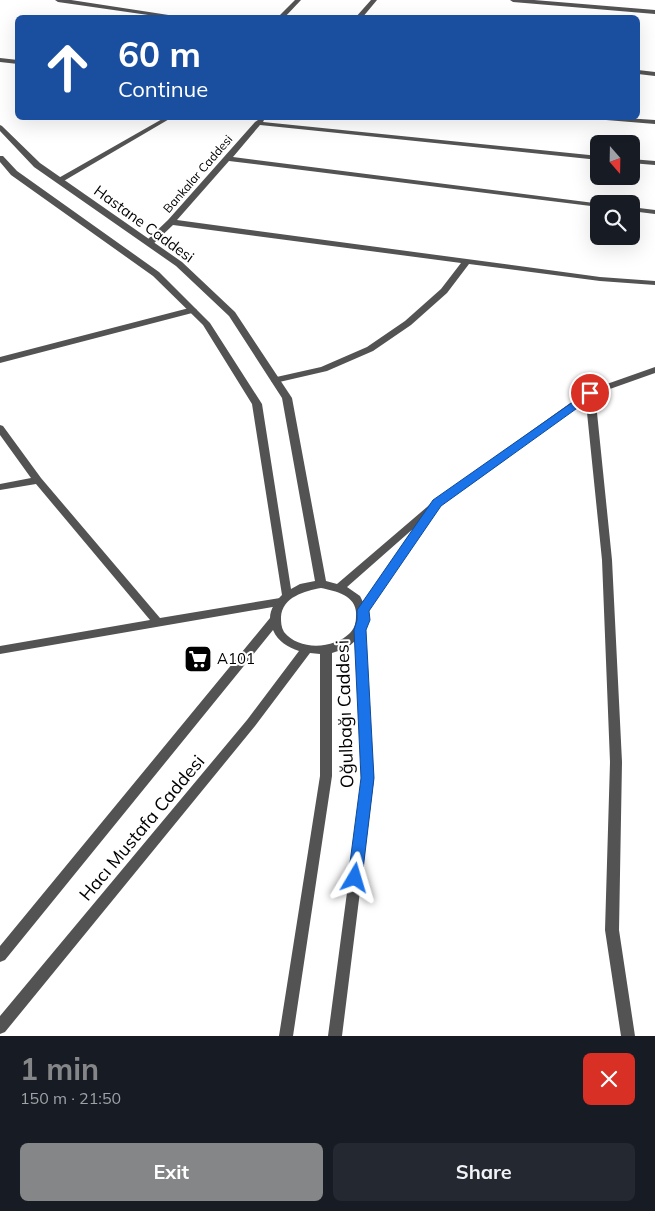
<!DOCTYPE html>
<html lang="en">
<head>
<meta charset="utf-8">
<style>
	:root { --surface:#171b24; --page:#242831; --text:#f1f3f6; --muted:#9ea1a6; --accent:#858687 }
	body { margin:0; font-family:Mulish,sans-serif; background:var(--page); color:var(--text); height:100vh; display:flex; flex-direction:column; font-size:19px; white-space:nowrap }
	* { box-sizing:border-box; margin:0 }
	p { font-size:16px; color:var(--muted) }
	.icon { flex:none; width:28px; height:28px; fill:none; stroke:currentColor; stroke-width:2; stroke-linecap:round; stroke-linejoin:round }
	.map { position:relative; height:1036px; overflow:hidden }
	.panel { display:flex; flex-direction:column; background:var(--surface); flex:1 }
	.panel>* { flex:none }
	.guide { position:absolute; left:15px; top:15px; width:625px; height:105px; border-radius:8px; box-shadow:0 5px 20px #0002; background:#1a4fa0; color:#fff; overflow:hidden }
	.needle { width:32px; rotate:160deg }
	.buttons { position:absolute; left:590px; top:135px; display:grid; gap:10px }
	.buttons a { display:grid; place-items:center; width:50px; height:50px; border-radius:8px; background:var(--surface); box-shadow:0 5px 20px #0002; font-size:25px }
	.pin { position:absolute; display:grid; place-items:center; width:42px; height:42px; color:#fff; margin:-21px; border:2px solid #fff; border-radius:50%; box-shadow:0 1px 5px #0007 }
	.me { position:absolute; width:55px; margin:-28px; rotate:7deg; stroke-linejoin:round; filter:drop-shadow(0 0 4px #0008) }
	.turn { display:flex; align-items:center; gap:18px; height:105px; padding:0 20px; font-size:22px }
	.turn .icon { width:65px; height:65px; stroke-width:2.5 }
	.turn b { display:block; font-size:35px; line-height:42px }
	.round { display:grid; place-items:center; flex:none; width:52px; height:52px; border-radius:8px; background:var(--page) }
	.summary { display:flex; align-items:center; justify-content:space-between; height:85px; padding:0 20px }
	h1 { font-size:30px; font-weight:700; line-height:38px; color:var(--accent) }
	.cta { display:flex; gap:10px; margin-top:auto; padding:10px 20px }
	.cta a { flex:1; height:58px; border-radius:8px; background:var(--accent); color:#fff; font-size:20px; font-weight:700; line-height:58px; text-align:center }
	.cta a+a { background:var(--page); color:var(--text) }
	.map>svg:first-child { display:block }
</style>
</head>
<body>
<div class="map">
<svg width="655" height="1036" viewBox="0 0 655 1036">
	<rect width="100%" height="100%" fill="#fff"/>
	<g fill="none" stroke-linecap="round" stroke-linejoin="round">
		<path fill="#535353" fill-rule="evenodd" d="M55,0H71L188,18H169L58,2Z
			M295,0H301L284,18H277Z
			M371,0H377L362,18H355Z
			M510,0H534L655,10V14L513,2Z
			M0,58L18,60V64L0,62Z
			M638,70L655,72V76L638,74Z
			M164,118H171L62,182H59L55,180Z
			M261,118L264,120L263,122L599,156V160L260,125L233,157L602,204H599V207L229,161L177,220L600,277L655,281V285L600,281L469,264L447,293L411,325L373,351L327,371L275,383L272,382L271,380L272,378L321,367L367,347L405,321L441,289L461,263L173,225L152,245H146V241L168,220L255,122Z
			M603,118H625L655,120V124L606,120Z
			M631,159L655,161V165L631,163Z
			M631,207L655,210V214L631,211Z
			M193,307L197,310L196,312L0,363V357Z
			M590,390L595,393L612,560L622,762L619,930L635,1036H621L605,930L610,762L602,560L585,393Z
			M0,425L3,426L41,478L160,618L280,598L284,599L285,602L284,605L0,654V646L150,620L36,484L0,490V484L31,478L0,435Z"/>
		<path fill="#535353" fill-rule="evenodd" d="M0,125L2,126L40,163L182,262L235,312L292,398L326,581L337,584L434,501L587,391L655,367V373L593,395L440,505L431,513L433,516L432,518L367,612V623L364,628L374,779L342,1036H328L362,779L355,641L347,648L332,653V776L293,1036H279L320,776V654L310,653L255,726L5,1032L0,1034V1016L247,720L299,651C288,647 278,642 273,630L5,960L0,962V946L270,618C270,609 276,601 282,595L252,404L203,325L153,276L11,175L0,162V156H3L17,171L159,272L210,323L262,404L291,589L300,584L315,581L282,398L229,316L176,266L34,167L0,131ZM414,528L363,602L360,596L347,587ZM321,588C336,591 358,596 356,616C356,622 355,628 350,633C334,649 299,651 284,632C281,627 281,622 281,617C282,597 305,591 321,588Z"/>
	</g>
	<path fill="#1a73e8" stroke="#114b97" d="M590,390L595,393L594,396L441,506L369,611L370,620L366,630L374,778L362,878L360,882L355,884L350,882L348,878L361,778L354,630L357,620V610L433,500Z"/>
	<defs>
		<symbol id="supermarket-square" viewBox="-11 -11 22 22"><rect x="-9" y="-9" width="18" height="18" rx="4" fill="#000" stroke="#fff"/><path d="M-6-5.5h2.5l.6 2H6L4.5 2H-2.5L-4.4-4H-6ZM-1.5 3.2a1.3 1.3 0 1 0 .1 0ZM3 3.2a1.3 1.3 0 1 0 .1 0Z" fill="#fff"/></symbol>
	</defs>
	<g fill-rule="evenodd">
		<use href="#supermarket-square" x="182" y="643" width="32" height="32"/>
	</g>
	<g text-anchor="middle" stroke-width="4" stroke-linejoin="round" paint-order="stroke">
		<g font-size="12" fill="#000" stroke="#fff">
			<text transform="translate(198 174) rotate(-49)" y="4">Bankalar Caddesi</text>
		</g>
		<g font-size="15" fill="#000" stroke="#fff">
			<text transform="translate(144 224) rotate(36)" y="5">Hastane Caddesi</text>
		</g>
		<g font-size="15" fill="#000" stroke="#fff" text-anchor="start">
			<text x="217" y="664">A101</text>
		</g>
		<g font-size="18" fill="#000" stroke="#fff">
			<text transform="translate(345 714) rotate(-92)" y="6">Oğulbağı Caddesi</text>
			<text transform="translate(142 828) rotate(-50)" y="6">Hacı Mustafa Caddesi</text>
		</g>
	</g>
</svg>
<div class="buttons">
<a><svg class="needle" viewBox="-14 -14 28 28"><path d="M0-13l5 13h-10z" fill="#e53935"/><path d="M0 13l5-13h-10z" fill="#9ea1a6"/></svg></a>
<a><svg class="icon" aria-label="search" viewBox="0 0 24 24"><circle cx="10" cy="10" r="6"/><path d="M15 15l6 6"/></svg></a>
</div>
<div class="pin" style="left:590px;top:393px;background:#d93025"><svg class="icon" aria-label="arrive" viewBox="0 0 24 24"><path d="M6 21V4h12l-3 4 3 4H6"/></svg></div>
<svg class="me" style="left:355px;top:878px" viewBox="-20 -20 40 40"><path d="M0-17L14 15 0 8-14 15z" fill="#1a73e8" stroke="#fff" stroke-width="4"/></svg>
<div class="guide">
<div class="turn"><svg class="icon" aria-label="ahead" viewBox="0 0 24 24"><path d="M12 20V5M6 11l6-6 6 6"/></svg><div><b>60 m</b>Continue</div></div>
</div>
</div>
<section class="panel">
<div class="summary"><div><h1>1 min</h1><p>150 m · 21:50</p></div><a class="round" style="background:#d93025;color:#fff"><svg class="icon" aria-label="close" viewBox="0 0 24 24"><path d="M6 6l12 12M18 6L6 18"/></svg></a></div>
<div class="cta"><a>Exit</a><a>Share</a></div>
</section>
</body>
</html>
